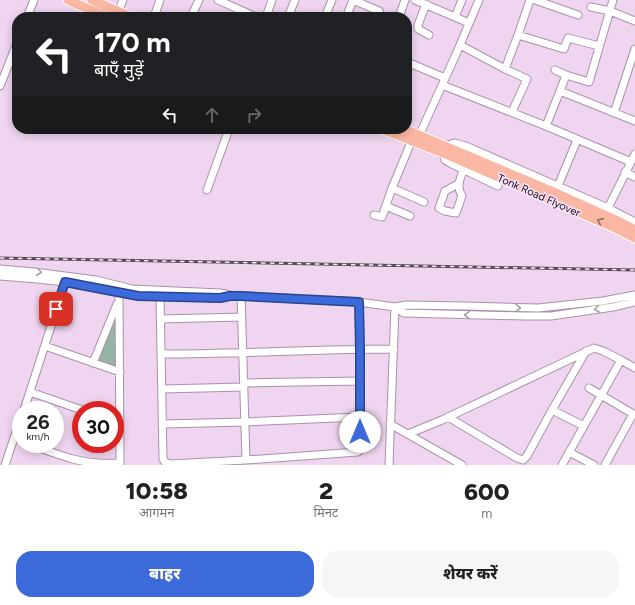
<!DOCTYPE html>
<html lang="hi">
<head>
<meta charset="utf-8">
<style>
	:root { --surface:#fff; --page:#f6f6f6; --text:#222; --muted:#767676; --accent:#3d6adb }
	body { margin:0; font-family:Figtree,"Noto Sans Devanagari",sans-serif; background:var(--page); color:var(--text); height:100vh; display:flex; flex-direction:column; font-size:15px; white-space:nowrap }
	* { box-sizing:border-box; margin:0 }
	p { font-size:13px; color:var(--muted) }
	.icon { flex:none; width:22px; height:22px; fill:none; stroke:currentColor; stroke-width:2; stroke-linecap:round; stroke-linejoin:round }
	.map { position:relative; height:465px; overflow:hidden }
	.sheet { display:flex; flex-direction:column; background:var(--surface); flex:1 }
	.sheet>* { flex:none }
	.banner { position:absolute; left:12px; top:12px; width:400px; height:122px; border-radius:16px; box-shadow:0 2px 10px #0003; background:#202124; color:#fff; overflow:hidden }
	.speed { position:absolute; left:12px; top:401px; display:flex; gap:8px; font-size:20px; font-weight:700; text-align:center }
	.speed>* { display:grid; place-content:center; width:52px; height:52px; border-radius:50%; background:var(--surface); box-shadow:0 2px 10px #0003; line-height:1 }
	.speed small { font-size:10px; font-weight:400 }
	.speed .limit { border:6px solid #d22; background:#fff; color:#111 }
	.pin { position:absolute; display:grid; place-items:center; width:34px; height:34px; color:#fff; margin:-17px; border-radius:8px; box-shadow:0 2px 6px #0006 }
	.me { position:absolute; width:44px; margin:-22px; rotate:0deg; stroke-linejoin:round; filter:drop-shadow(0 0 3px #0008) }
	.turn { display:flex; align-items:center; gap:14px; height:84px; padding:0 16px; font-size:18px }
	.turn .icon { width:52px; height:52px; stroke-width:2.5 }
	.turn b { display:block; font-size:28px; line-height:34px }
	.lanes { display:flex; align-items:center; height:38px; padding:0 16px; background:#0003; justify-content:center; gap:20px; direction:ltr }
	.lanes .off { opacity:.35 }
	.eta { display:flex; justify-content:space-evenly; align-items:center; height:68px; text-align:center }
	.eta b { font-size:24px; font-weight:800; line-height:28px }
	.action { display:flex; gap:8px; margin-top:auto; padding:8px 16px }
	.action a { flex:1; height:46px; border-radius:16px; background:var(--accent); color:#fff; font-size:16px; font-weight:800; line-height:46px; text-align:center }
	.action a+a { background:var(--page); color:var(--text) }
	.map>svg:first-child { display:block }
</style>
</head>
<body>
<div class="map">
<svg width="635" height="465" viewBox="0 0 635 465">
	<rect width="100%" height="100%" fill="#efd5ef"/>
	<path fill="#96b4a6" d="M115,311L116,367L97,360Z"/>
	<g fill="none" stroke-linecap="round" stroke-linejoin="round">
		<defs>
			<path id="minor" d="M218,0L256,17
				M415,0L469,23
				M535,0L578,15
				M426,4L418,25V29L429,35
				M591,7L610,11L635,21
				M118,12L123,0
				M27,17L34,0
				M154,17L160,0
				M191,17L199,0
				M266,17L272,0
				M288,17L295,0
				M325,17L332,0
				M347,17V15L353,0L379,11L380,13L378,17
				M399,17L405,0
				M455,17L462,0
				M518,35L564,49L568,38L599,46
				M460,45L505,69L527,79L512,112
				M407,62L445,78
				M505,69L518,35L530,0
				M555,70L566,75L589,82L613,0
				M442,85L546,126L631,162
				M0,86L17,43
				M560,91L635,121
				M614,113L635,49
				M546,126L560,91L566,75
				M419,136L457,52L479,0
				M445,146L454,143L466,146L608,208L635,222
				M443,153L445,160L452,164L498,186
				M625,172L635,177
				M458,184L445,191L439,208L445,211L456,213L462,196C456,186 460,180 463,170
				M558,186L577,140
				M392,188L424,202
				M207,190L229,129
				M386,206L410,216
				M608,208L635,154
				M374,215L382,217L392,188L412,140
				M0,269L34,272L96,280L132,289L220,293L230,295
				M0,276L37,279L65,282L138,296L220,298L230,295L241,296L359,302L395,307L406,305L466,306L538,308L603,301L635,295
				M119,293L120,465
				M160,296L163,459L165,462L170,464L246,460L358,452C362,444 360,422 360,412C360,375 360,338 359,302
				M241,296L246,460
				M395,307L404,313L524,316H551L613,307L635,302
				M160,319L242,317
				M45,346L120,372
				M161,354C239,354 316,349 394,349
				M93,363L117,304
				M244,383L360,381
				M589,388L635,415
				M162,389L244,387
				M30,392L82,410
				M24,410L52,323L66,279
				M552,410L584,426
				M448,417L517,458L523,460L527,456L552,410L586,351
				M162,424L245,422L360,417
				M390,424L462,465
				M408,434L442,420L594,348L603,351L621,360
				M29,444C43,449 58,455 73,459C88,463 104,464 120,463
				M569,452L594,465
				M5,465L21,417
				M389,465L395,307
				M562,465L621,360L635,368
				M605,465L633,414"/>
			<path id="major" d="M68,0L107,17
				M92,0L131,17
				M382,129L443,153L615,228L635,238
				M404,129L558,194L618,221L635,230"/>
		</defs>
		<use href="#minor" stroke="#aa92ab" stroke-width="9"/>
		<use href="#major" stroke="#fff" stroke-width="11"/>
		<use href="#minor" stroke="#fff" stroke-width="7"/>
		<use href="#major" stroke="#fab8a4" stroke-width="9"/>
		<defs>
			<path id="rail" d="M0,258L635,270"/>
		</defs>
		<use href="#rail" stroke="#594b59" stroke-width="3"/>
		<use href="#rail" stroke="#fce2fd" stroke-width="1.5" stroke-dasharray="4.5" stroke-linecap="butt"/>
	</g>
	<defs><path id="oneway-chevron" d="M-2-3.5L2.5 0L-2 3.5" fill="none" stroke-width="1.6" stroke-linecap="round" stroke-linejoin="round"/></defs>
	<use stroke="#936b64" href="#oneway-chevron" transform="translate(600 221) rotate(-156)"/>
	<g stroke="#a29ea2">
		<use href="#oneway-chevron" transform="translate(39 272) rotate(7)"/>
		<use href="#oneway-chevron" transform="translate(518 308) rotate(2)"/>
		<use href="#oneway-chevron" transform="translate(597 309) rotate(172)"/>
		<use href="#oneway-chevron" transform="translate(467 315) rotate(-179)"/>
	</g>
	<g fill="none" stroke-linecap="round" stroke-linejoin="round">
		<defs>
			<path id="route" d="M56,309L65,282L138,296L220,298L230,296H241L359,302L360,349V432"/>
		</defs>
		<use href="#route" stroke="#28458e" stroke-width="10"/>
		<use href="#route" stroke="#3d6adb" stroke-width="7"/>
	</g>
	<g text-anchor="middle" stroke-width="3" stroke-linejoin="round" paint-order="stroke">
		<g font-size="11" fill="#160d16" stroke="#fce2fd">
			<text transform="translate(539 195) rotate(24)" y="4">Tonk Road Flyover</text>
		</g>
	</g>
</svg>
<div class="speed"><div>26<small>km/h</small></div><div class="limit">30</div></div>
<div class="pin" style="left:56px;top:309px;background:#d93025"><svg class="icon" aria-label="arrive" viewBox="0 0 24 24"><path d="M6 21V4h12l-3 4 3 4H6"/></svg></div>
<svg class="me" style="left:360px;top:432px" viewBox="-20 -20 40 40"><circle r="19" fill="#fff"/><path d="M0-13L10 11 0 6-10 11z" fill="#3d6adb"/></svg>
<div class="banner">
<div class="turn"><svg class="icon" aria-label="left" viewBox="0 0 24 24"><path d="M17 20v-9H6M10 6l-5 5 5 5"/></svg><div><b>170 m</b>बाएँ मुड़ें</div></div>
<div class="lanes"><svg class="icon" aria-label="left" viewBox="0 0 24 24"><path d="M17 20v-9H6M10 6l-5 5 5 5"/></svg><svg class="icon off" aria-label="ahead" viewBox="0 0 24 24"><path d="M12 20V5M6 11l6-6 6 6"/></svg><svg class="icon off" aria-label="right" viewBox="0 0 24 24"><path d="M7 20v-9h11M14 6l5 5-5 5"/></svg></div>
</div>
</div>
<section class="sheet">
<div class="eta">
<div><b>10:58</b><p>आगमन</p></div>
<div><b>2</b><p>मिनट</p></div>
<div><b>600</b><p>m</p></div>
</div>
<div class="action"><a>बाहर</a><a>शेयर करें</a></div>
</section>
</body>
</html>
